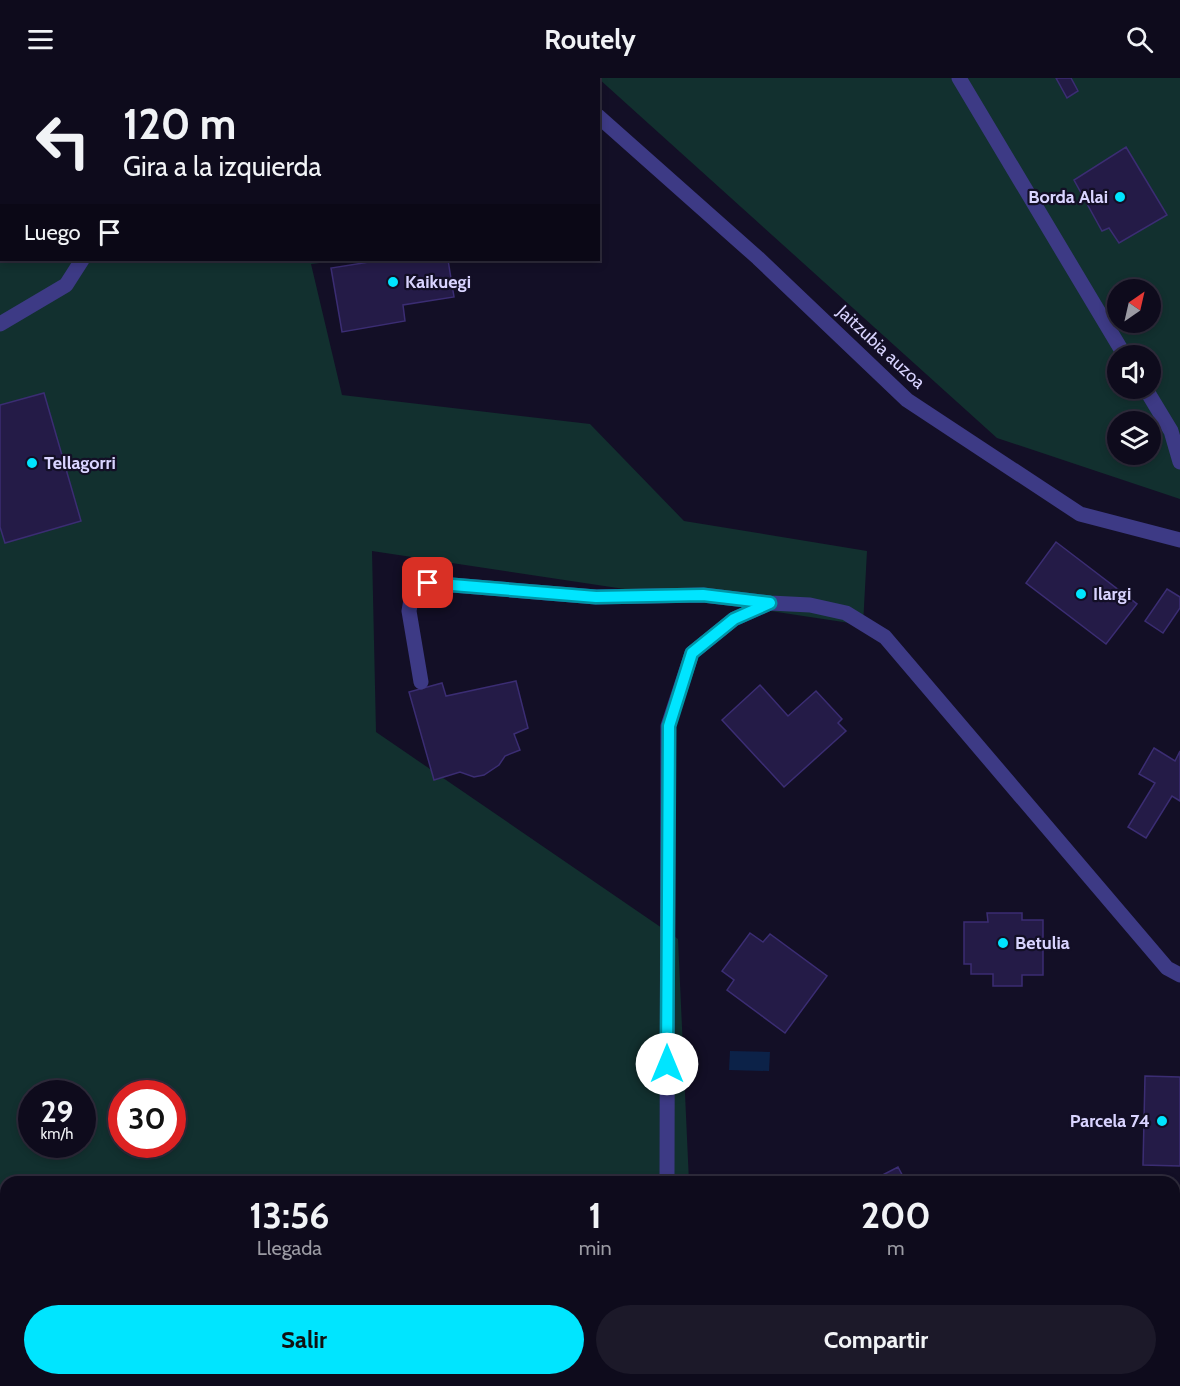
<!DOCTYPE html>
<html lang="es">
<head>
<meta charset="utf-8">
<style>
	:root { --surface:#0e0b1c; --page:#1c1929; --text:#f1f3f6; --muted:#9b9ba3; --line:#2e2b3b; --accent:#00e5ff }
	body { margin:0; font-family:Cabin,sans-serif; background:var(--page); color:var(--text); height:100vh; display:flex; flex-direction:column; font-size:22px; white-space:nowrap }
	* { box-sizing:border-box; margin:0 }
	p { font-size:20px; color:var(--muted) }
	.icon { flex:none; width:33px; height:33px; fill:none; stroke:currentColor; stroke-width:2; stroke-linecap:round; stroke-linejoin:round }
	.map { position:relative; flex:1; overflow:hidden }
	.side { position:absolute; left:0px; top:1098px; width:1180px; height:210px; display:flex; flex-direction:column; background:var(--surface); border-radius:18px 18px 0 0; box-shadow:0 3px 9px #0003,0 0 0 2px var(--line) }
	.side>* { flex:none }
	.hud { position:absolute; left:0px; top:0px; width:600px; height:183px; box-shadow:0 3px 9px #0003,0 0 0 2px var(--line); background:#0e0b1c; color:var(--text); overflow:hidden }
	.needle { width:39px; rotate:34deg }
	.controls { position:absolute; left:1107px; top:201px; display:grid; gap:12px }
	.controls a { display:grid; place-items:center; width:54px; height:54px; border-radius:50%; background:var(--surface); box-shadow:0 3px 9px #0003,0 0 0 2px var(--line); font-size:30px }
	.speed { position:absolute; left:18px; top:1002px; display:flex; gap:12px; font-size:30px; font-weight:700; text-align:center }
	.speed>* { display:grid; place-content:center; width:78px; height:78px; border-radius:50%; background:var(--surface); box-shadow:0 3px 9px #0003,0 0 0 2px var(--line); line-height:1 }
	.speed small { font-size:15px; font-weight:400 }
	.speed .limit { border:9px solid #d22; background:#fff; color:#111 }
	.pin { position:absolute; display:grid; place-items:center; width:51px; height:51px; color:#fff; margin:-26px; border-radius:12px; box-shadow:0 3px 9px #0006 }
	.me { position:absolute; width:66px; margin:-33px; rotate:0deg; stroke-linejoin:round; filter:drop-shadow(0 0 4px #0008) }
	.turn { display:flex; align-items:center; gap:21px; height:126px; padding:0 24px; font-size:27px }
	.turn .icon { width:78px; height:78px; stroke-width:2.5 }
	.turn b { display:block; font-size:42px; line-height:51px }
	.then { display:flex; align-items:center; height:57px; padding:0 24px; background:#0003; gap:12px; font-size:22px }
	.eta { display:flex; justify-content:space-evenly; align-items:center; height:102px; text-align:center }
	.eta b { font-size:36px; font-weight:700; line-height:42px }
	.button { display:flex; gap:12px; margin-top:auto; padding:12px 24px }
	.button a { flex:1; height:69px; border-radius:36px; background:var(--accent); color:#111; font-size:24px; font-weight:700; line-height:69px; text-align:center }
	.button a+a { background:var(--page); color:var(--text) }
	header { display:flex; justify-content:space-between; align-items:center; height:78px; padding:0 24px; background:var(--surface); font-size:27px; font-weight:700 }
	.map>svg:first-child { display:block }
</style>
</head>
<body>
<header><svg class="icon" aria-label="menu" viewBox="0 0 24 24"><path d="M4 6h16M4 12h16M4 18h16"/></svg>Routely<svg class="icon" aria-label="search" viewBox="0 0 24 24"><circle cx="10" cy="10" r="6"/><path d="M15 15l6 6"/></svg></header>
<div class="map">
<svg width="1180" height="1308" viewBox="0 0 1180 1308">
	<rect width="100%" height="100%" fill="#130f26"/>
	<path fill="#12302f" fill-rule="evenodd" d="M0,0H439L2,2V182H345L311,186L342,317L590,346L684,443L867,473L863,547L372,473L376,654L678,861L689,1104H6V1302H1174L1175,1278H1180V1308H0ZM32,1016H82V1066H32ZM122,1016H172V1066H122Z
		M598,0H1180V421L997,360ZM1118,212H1150V244H1118ZM1118,278H1150V310H1118ZM1118,344H1150V376H1118Z"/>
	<path fill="#0c2248" d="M730,973L770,974L769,993L729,992Z"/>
	<path fill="#241b47" stroke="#3b2d73" stroke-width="1.5" d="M1056,0H1071L1078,13L1067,20Z
		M1126,69L1167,137L1119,165L1109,150L1102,153L1074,102Z
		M0,92H2L0,159Z
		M382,182H448L454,219L403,227L405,243L342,254L331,190Z
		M44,315L81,443L5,465L0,449V327Z
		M1056,464L1137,526L1106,566L1026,505Z
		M1167,511L1180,519V530L1163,555L1145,543Z
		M516,603L528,650L514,656L520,672L505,678L499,687L484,697L474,699L460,694L434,702L409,614L442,605L446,618Z
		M760,607L788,638L816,613L842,641L838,645L846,653L784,709L722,642Z
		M1154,670L1175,683L1180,673V723L1172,718L1146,760L1128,749L1155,705L1139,696Z
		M987,835H1022V842H1043V897H1022V908H993V896H971V886H964V844H988Z
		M750,855L763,864L770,856L827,898L785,955L727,912L734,902L722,893Z
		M1145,998L1180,999V1088L1143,1087Z
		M898,1089L906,1104H869Z"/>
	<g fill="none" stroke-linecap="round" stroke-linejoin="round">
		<path stroke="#3d3a85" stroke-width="15" d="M556,0L557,2
			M959,0L1125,278
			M462,2L464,0
			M598,38L758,180L907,322L1080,436L1180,462
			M0,246L66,207L82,182
			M1145,310L1171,353L1180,384
			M421,604L409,533L412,516L428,505L596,519L703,517L770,525
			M667,1104L668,648L692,575L734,541L770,525L810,527L846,535L885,559L1167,890L1180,897"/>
	</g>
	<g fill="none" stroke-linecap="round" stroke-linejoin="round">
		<defs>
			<path id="route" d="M428,505L596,519L703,517L770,525L734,541L692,575L669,648L667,986"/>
		</defs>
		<use href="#route" stroke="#0095a6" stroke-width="15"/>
		<use href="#route" stroke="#00e5ff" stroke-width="10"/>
	</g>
	<g fill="#00e5ff" stroke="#130f26" stroke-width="2">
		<circle cx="1120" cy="119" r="6"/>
		<circle cx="393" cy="204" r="6"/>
		<circle cx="32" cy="385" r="6"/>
		<circle cx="1081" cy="516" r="6"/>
		<circle cx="1003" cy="865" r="6"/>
		<circle cx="1162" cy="1043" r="6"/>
	</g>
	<g text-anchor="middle" stroke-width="4.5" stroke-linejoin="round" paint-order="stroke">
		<g font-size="18" font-weight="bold" fill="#d9d4ff" stroke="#130f26" text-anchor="start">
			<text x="1108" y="125" text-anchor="end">Borda Alai</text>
			<text x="405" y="210">Kaikuegi</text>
			<text x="44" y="391">Tellagorri</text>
			<text x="1093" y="522">Ilargi</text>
			<text x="1015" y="871">Betulia</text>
			<text x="1150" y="1049" text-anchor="end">Parcela 74</text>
		</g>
		<g font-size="18" fill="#d9d4ff" stroke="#130f26">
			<text transform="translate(881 269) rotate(43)" y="6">Jaitzubia auzoa</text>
		</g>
	</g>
</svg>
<div class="controls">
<a><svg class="needle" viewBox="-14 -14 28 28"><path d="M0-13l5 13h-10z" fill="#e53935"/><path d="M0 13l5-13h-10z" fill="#9b9ba3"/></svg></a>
<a><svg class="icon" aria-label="sound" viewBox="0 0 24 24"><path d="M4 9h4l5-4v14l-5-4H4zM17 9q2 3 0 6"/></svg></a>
<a><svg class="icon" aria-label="layers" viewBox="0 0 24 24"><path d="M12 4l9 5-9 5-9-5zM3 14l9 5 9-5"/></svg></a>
</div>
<div class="speed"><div>29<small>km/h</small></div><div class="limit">30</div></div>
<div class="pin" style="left:428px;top:505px;background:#d93025"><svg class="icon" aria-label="arrive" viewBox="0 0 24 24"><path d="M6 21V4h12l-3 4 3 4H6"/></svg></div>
<svg class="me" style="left:667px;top:986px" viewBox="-20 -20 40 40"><circle r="19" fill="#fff"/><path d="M0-13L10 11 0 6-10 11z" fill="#00e5ff"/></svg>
<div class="hud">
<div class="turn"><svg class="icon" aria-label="left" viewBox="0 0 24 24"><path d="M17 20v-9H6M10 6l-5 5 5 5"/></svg><div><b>120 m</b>Gira a la izquierda</div></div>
<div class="then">Luego<svg class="icon" aria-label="arrive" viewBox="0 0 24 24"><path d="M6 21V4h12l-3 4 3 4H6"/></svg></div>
</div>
<section class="side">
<div class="eta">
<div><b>13:56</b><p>Llegada</p></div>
<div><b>1</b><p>min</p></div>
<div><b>200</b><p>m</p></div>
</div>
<div class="button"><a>Salir</a><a>Compartir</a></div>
</section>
</div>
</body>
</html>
